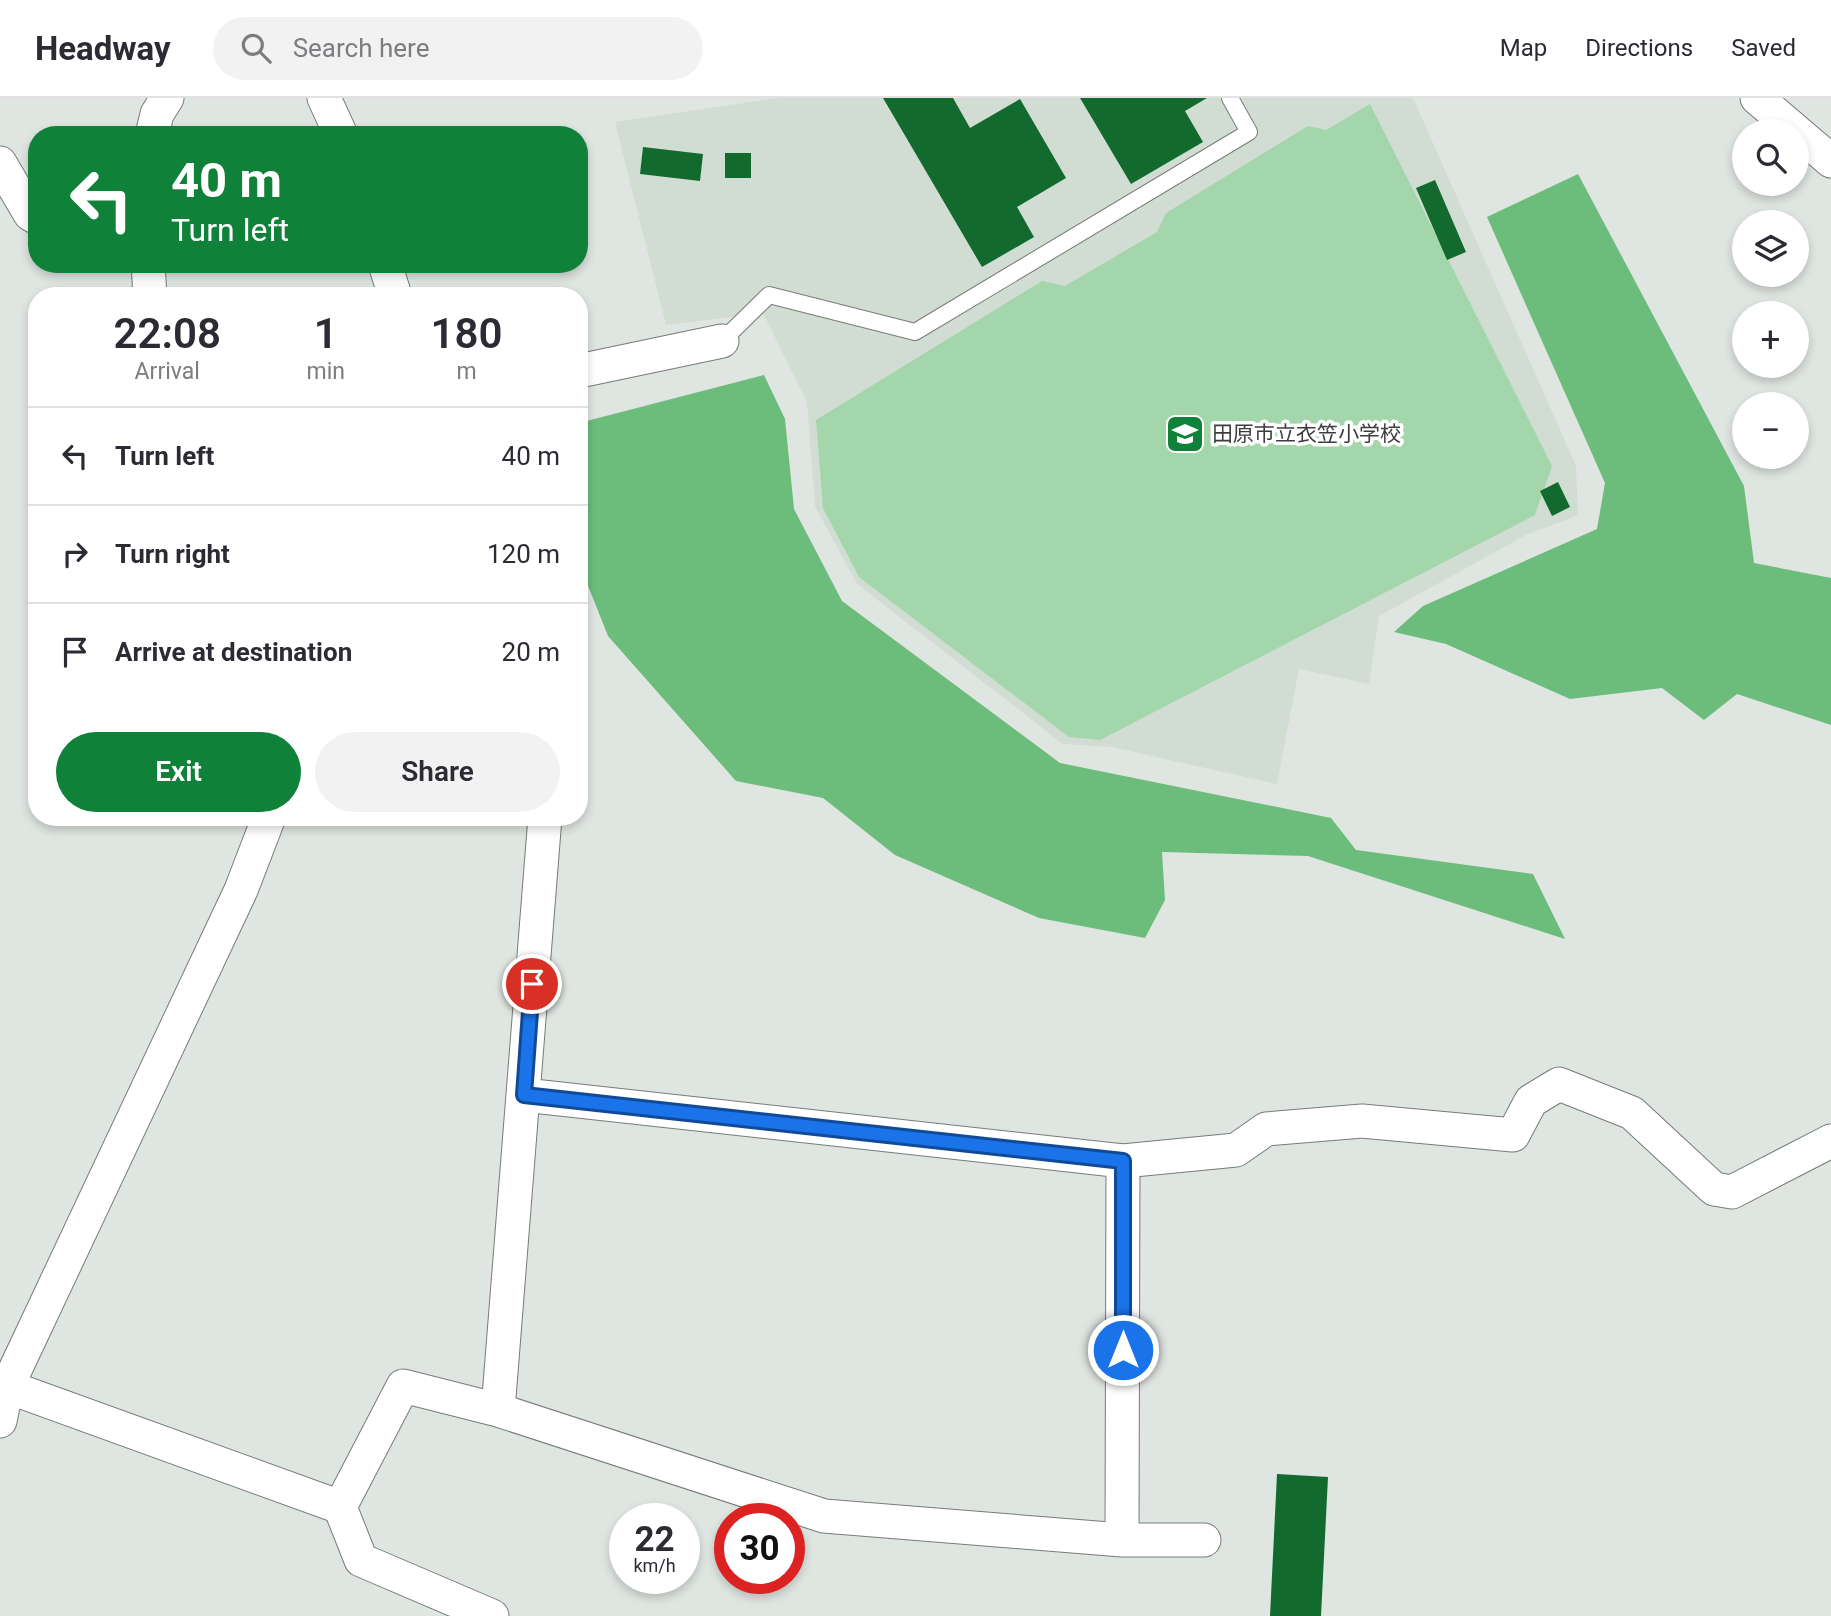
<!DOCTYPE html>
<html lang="en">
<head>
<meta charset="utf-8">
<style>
	:root { --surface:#fff; --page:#f2f2f3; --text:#2b2b33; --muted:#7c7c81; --line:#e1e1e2; --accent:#108138 }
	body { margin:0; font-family:Roboto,"Noto Sans JP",sans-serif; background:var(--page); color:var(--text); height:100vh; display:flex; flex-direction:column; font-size:26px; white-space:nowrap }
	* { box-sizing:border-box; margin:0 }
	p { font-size:23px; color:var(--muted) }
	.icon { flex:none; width:38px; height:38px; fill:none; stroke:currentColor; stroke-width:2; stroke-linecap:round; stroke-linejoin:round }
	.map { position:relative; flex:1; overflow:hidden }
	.sheet { position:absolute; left:28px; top:189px; width:560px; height:539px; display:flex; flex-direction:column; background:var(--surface); border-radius:28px; box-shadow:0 4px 10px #0003 }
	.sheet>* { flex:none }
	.guide { position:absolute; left:28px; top:28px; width:560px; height:147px; border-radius:28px; box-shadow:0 4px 10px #0003; background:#108138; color:#fff; overflow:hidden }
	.fabs { position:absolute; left:1732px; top:21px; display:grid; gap:14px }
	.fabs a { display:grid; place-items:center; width:77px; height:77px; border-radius:50%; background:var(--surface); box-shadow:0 4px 10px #0003; font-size:35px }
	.speed { position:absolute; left:609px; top:1405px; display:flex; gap:14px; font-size:35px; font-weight:700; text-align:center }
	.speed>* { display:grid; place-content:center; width:91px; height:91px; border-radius:50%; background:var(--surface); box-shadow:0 4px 10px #0003; line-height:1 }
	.speed small { font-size:18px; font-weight:400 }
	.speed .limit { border:10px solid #d22; background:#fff; color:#111 }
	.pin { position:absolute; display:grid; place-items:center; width:60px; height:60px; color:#fff; margin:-30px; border:4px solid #fff; border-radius:50%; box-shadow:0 2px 7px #0007 }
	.me { position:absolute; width:77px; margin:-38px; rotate:0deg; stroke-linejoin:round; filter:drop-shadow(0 0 5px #0008) }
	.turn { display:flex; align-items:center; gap:24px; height:147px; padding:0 28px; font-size:32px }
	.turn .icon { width:91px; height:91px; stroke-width:2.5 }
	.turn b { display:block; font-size:49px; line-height:60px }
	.eta { display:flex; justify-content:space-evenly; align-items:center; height:119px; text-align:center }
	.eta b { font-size:42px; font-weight:600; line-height:49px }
	.action { display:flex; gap:14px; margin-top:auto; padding:14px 28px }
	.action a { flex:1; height:80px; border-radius:42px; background:var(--accent); color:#fff; font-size:28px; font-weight:600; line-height:80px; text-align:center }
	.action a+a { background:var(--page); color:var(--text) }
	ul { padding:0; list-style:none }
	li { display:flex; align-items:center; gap:21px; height:98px; padding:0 28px; border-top:2px solid var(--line) }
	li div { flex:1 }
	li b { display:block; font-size:26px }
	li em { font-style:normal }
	header { display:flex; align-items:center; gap:42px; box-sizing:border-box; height:98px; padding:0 35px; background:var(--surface); border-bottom:2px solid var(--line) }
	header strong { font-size:33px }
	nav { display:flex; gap:38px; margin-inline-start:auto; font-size:24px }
	.search { width:490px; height:63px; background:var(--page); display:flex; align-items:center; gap:18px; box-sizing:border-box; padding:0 24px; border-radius:38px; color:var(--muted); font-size:26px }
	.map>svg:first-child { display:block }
</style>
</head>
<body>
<header>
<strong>Headway</strong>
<div class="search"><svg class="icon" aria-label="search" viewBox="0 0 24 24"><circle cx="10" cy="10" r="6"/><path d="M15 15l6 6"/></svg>Search here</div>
<nav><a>Map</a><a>Directions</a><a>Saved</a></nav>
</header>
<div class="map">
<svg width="1831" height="1518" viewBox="0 0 1831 1518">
	<rect width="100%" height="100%" fill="#dfe5e0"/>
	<path fill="#d1ddd2" d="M778,0H1413L1576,368L1578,417L1526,437L1379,518L1369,586L1299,571L1277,686L1112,649L1063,646L857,486L815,408L807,304L763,215L666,227L615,24Z"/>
	<path fill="#a4d6ab" d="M1370,6L1552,368L1535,417L1100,642L1069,639L859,479L823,410L816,322L1042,183L1065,188L1157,134L1166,115L1308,28L1326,32Z"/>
	<path fill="#6cbc7c" d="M1578,76L1744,388L1754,465L1831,480V627L1737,596L1704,622L1662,590L1570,601L1446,546L1394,534L1423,508L1597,431L1605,385L1487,119Z
		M764,277L785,321L794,411L842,503L1060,665L1331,720L1356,752L1533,776L1565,841L1308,758L1162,754L1165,802L1145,840L1039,820L895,757L823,700L736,683L608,538L579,465V325Z"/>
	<path fill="#126a2f" d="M883,0H953L970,30L1020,1L1066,80L1017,109L1034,139L982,169Z
		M1080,0H1207L1185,13L1203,44L1131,86Z
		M643,49L703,56L700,83L640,76Z
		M725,55H751V80H725Z
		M1435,82L1466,154L1447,162L1416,90Z
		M1558,384L1570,409L1552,418L1540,393Z
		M1277,1376L1328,1379L1321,1518H1270Z"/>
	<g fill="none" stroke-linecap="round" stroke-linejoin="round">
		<defs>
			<path id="service" d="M722,243L769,197L915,234L1249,34L1230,0"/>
			<path id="minor" d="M324,0L341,37
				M1757,0L1796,33
				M1797,34L1831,63
				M152,37L157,16L167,0
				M0,65L30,116L37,120
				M148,166L150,198
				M385,166L395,198
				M579,273L722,243
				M524,997L1123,1063L1236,1052L1266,1031L1362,1023L1513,1037L1531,1003L1559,986L1632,1015L1714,1091L1732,1094L1831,1043
				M0,1286L340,1409L361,1462L492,1518
				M498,1312L545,719
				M0,1323L7,1289L241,792L269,719
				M340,1409L403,1288L498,1312L824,1418L1122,1442H1204
				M1122,1442L1123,1063"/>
		</defs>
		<use href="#service" stroke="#767c77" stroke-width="18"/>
		<use href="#minor" stroke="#767c77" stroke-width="35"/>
		<use href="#service" stroke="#fff" stroke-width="16"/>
		<use href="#minor" stroke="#fff" stroke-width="33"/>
	</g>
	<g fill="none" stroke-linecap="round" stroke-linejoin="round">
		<defs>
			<path id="route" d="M532,886L524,997L1123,1063V1252"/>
		</defs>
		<use href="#route" stroke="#114b97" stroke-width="18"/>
		<use href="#route" stroke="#1a73e8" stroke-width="12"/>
	</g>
	<defs>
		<symbol id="school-square" viewBox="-11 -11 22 22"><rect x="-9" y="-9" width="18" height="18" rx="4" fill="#108138" stroke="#fff"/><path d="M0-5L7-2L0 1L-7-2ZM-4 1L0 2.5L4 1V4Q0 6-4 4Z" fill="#fff"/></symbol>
	</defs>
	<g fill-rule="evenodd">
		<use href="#school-square" x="1163" y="314" width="44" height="44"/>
	</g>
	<g text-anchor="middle" stroke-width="7" stroke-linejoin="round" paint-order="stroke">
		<g font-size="21" fill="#3b3e3b" stroke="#fff" text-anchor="start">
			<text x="1212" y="343">田原市立衣笠小学校</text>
		</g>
	</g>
</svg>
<div class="fabs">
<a><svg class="icon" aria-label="search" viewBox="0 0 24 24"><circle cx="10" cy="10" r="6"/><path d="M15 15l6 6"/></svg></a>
<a><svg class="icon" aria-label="layers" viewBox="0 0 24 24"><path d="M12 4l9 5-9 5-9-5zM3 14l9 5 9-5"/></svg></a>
<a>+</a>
<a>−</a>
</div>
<div class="speed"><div>22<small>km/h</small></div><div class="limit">30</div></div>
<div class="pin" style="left:532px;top:886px;background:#d93025"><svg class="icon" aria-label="arrive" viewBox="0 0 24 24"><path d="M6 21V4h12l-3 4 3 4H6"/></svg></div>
<svg class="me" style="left:1123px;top:1252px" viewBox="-20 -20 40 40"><circle r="17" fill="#1a73e8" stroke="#fff" stroke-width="3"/><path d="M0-11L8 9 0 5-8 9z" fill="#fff"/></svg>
<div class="guide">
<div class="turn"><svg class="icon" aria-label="left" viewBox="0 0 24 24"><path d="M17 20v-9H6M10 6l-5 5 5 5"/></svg><div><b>40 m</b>Turn left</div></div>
</div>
<section class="sheet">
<div class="eta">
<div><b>22:08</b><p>Arrival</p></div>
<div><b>1</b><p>min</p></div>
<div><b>180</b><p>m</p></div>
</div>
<ul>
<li><svg class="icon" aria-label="left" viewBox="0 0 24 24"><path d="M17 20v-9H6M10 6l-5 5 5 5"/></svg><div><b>Turn left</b></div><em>40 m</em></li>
<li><svg class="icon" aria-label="right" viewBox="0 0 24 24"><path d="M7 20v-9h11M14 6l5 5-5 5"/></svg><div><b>Turn right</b></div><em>120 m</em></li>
<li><svg class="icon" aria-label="arrive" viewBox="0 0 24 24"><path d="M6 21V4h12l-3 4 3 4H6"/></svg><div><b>Arrive at destination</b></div><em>20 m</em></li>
</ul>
<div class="action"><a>Exit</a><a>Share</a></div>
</section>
</div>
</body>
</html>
